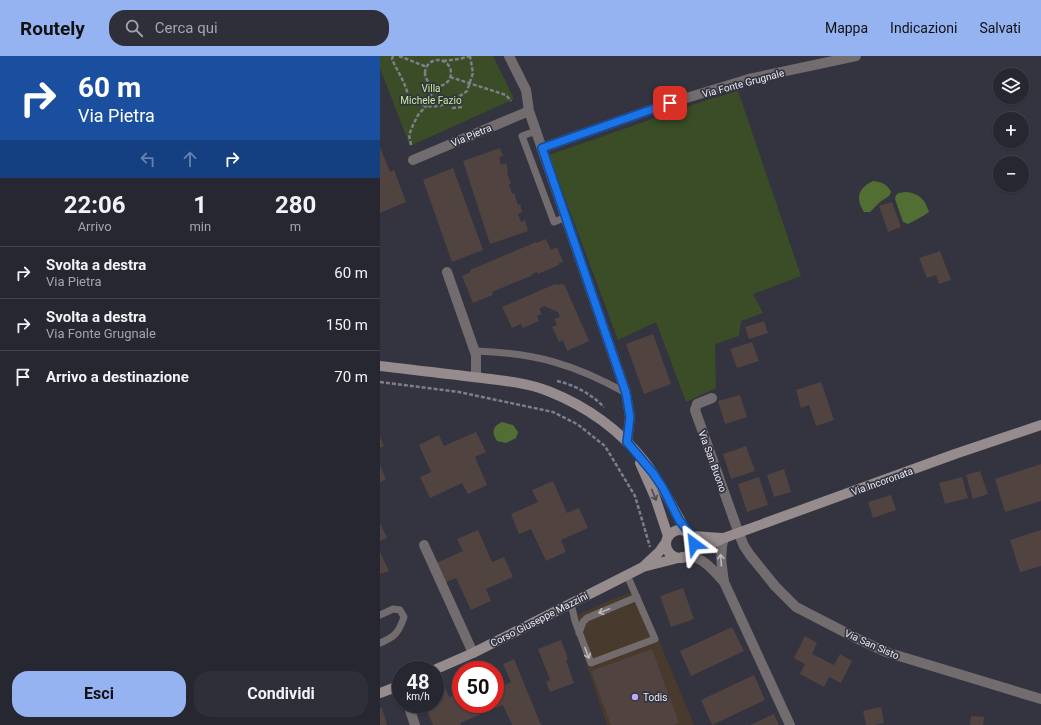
<!DOCTYPE html>
<html lang="it">
<head>
<meta charset="utf-8">
<style>
	:root { --surface:#262730; --page:#2e2f38; --text:#f1f3f6; --muted:#a4a5ab; --line:#42444c; --accent:#95b2f1 }
	body { margin:0; font-family:Roboto,sans-serif; background:var(--page); color:var(--text); height:100vh; display:flex; flex-direction:column; font-size:15px; white-space:nowrap }
	* { box-sizing:border-box; margin:0 }
	p { font-size:13px; color:var(--muted) }
	.icon { flex:none; width:22px; height:22px; fill:none; stroke:currentColor; stroke-width:2; stroke-linecap:round; stroke-linejoin:round }
	.map { position:relative; flex:1; overflow:hidden }
	.drawer { display:flex; flex-direction:column; background:var(--surface); width:380px }
	.drawer>* { flex:none }
	.guide { background:#1a4fa0; color:#fff; overflow:hidden }
	.tools { position:absolute; left:613px; top:12px; display:grid; gap:8px }
	.tools a { display:grid; place-items:center; width:36px; height:36px; border-radius:50%; background:var(--surface); box-shadow:0 1px 3px #0004,0 0 0 1px var(--line); font-size:20px }
	.speed { position:absolute; left:12px; top:605px; display:flex; gap:8px; font-size:20px; font-weight:700; text-align:center }
	.speed>* { display:grid; place-content:center; width:52px; height:52px; border-radius:50%; background:var(--surface); box-shadow:0 1px 3px #0004,0 0 0 1px var(--line); line-height:1 }
	.speed small { font-size:10px; font-weight:400 }
	.speed .limit { border:6px solid #d22; background:#fff; color:#111 }
	.pin { position:absolute; display:grid; place-items:center; width:34px; height:34px; color:#fff; margin:-17px; border-radius:8px; box-shadow:0 2px 6px #0006 }
	.me { position:absolute; width:44px; margin:-22px; rotate:330deg; stroke-linejoin:round; filter:drop-shadow(0 0 3px #0008) }
	.turn { display:flex; align-items:center; gap:14px; height:84px; padding:0 12px; font-size:18px }
	.turn .icon { width:52px; height:52px; stroke-width:2.5 }
	.turn b { display:block; font-size:28px; line-height:34px }
	.lanes { display:flex; align-items:center; height:38px; padding:0 12px; background:#0003; justify-content:center; gap:20px; direction:ltr }
	.lanes .off { opacity:.35 }
	.eta { display:flex; justify-content:space-evenly; align-items:center; height:68px; text-align:center }
	.eta b { font-size:24px; font-weight:700; line-height:28px }
	.primary-button { display:flex; gap:8px; margin-top:auto; padding:8px 12px }
	.primary-button a { flex:1; height:46px; border-radius:16px; background:var(--accent); color:#111; font-size:16px; font-weight:700; line-height:46px; text-align:center }
	.primary-button a+a { background:var(--page); color:var(--text) }
	ul { padding:0; list-style:none }
	li { display:flex; align-items:center; gap:12px; height:52px; padding:0 12px; border-top:1px solid var(--line) }
	li div { flex:1 }
	li b { display:block; font-size:15px }
	li em { font-style:normal }
	header { display:flex; align-items:center; gap:24px; box-sizing:border-box; height:56px; padding:0 20px; background:var(--accent); color:#111 }
	header strong { font-size:19px }
	nav { display:flex; gap:22px; margin-inline-start:auto; font-size:14px }
	.search { width:280px; height:36px; background:var(--page); display:flex; align-items:center; gap:10px; box-sizing:border-box; padding:0 14px; border-radius:16px; color:var(--muted); font-size:15px }
	main { display:flex; flex:1; min-height:0 }
	.map>svg:first-child { display:block }
</style>
</head>
<body>
<header>
<strong>Routely</strong>
<div class="search"><svg class="icon" aria-label="search" viewBox="0 0 24 24"><circle cx="10" cy="10" r="6"/><path d="M15 15l6 6"/></svg>Cerca qui</div>
<nav><a>Mappa</a><a>Indicazioni</a><a>Salvati</a></nav>
</header>
<main>
<section class="drawer">
<div class="guide">
<div class="turn"><svg class="icon" aria-label="right" viewBox="0 0 24 24"><path d="M7 20v-9h11M14 6l5 5-5 5"/></svg><div><b>60 m</b>Via Pietra</div></div>
<div class="lanes"><svg class="icon off" aria-label="left" viewBox="0 0 24 24"><path d="M17 20v-9H6M10 6l-5 5 5 5"/></svg><svg class="icon off" aria-label="ahead" viewBox="0 0 24 24"><path d="M12 20V5M6 11l6-6 6 6"/></svg><svg class="icon" aria-label="right" viewBox="0 0 24 24"><path d="M7 20v-9h11M14 6l5 5-5 5"/></svg></div>
</div>
<div class="eta">
<div><b>22:06</b><p>Arrivo</p></div>
<div><b>1</b><p>min</p></div>
<div><b>280</b><p>m</p></div>
</div>
<ul>
<li><svg class="icon" aria-label="right" viewBox="0 0 24 24"><path d="M7 20v-9h11M14 6l5 5-5 5"/></svg><div><b>Svolta a destra</b><p>Via Pietra</p></div><em>60 m</em></li>
<li><svg class="icon" aria-label="right" viewBox="0 0 24 24"><path d="M7 20v-9h11M14 6l5 5-5 5"/></svg><div><b>Svolta a destra</b><p>Via Fonte Grugnale</p></div><em>150 m</em></li>
<li><svg class="icon" aria-label="arrive" viewBox="0 0 24 24"><path d="M6 21V4h12l-3 4 3 4H6"/></svg><div><b>Arrivo a destinazione</b></div><em>70 m</em></li>
</ul>
<div class="primary-button"><a>Esci</a><a>Condividi</a></div>
</section>
<div class="map">
<svg width="661" height="669" viewBox="0 0 661 669">
	<rect width="100%" height="100%" fill="#333440"/>
	<path fill="#483a2c" d="M258,534L314,669H227L191,562L228,545Z"/>
	<path fill="#3a4d26" d="M0,0H113L134,43L30,90L0,12Z
		M358,35L421,220L373,238L383,257L361,265L359,280L335,288L336,332L306,346L276,266L238,284L169,99L327,44Z"/>
	<path fill="#526e32" d="M493,125C502,126 507,128 511,136L509,140L500,146L490,156H484C475,142 478,132 493,125Z
		M525,136C539,137 545,143 549,156C542,161 535,164 528,168L523,166L515,143L516,139L519,137Z
		M122,366L133,369L138,376L136,382L126,387L117,385C111,376 113,370 122,366Z"/>
	<path fill="#514340" d="M0,91L10,116L14,114L26,146L0,157Z
		M120,92L123,100L119,101L121,109L126,107L128,115L127,116L131,128H129L132,138L134,137L138,149L140,148L142,156L138,158L141,166L145,164L148,175L110,188L83,105Z
		M73,112L103,194L72,206L43,124Z
		M512,146L521,171L508,176L499,150Z
		M166,183L171,194L177,191L183,206L179,207V209L158,218L157,216L152,218L153,219L112,236L113,239L93,247L82,220L91,216L90,214L156,186V187Z
		M560,195L571,224L559,228L556,219L547,222L539,202Z
		M175,228L178,229L183,228L185,230L209,285L187,295L183,284L179,286L172,271L177,269L174,263L180,261L178,256L164,250L159,253L162,258L157,260L159,265L143,272L141,268L132,272L122,251Z
		M384,265L388,277L369,283L365,271Z
		M273,278L291,328L264,338L246,288Z
		M372,286L379,305L357,312L350,293Z
		M441,326L454,364L436,370L429,349L421,352L416,334Z
		M360,339L367,361L345,368L338,345Z
		M96,376L106,396L95,401L107,429L88,438L82,427L50,442L40,421L51,416L39,389L59,379L64,390Z
		M0,380L4,390L0,392Z
		M366,390L375,415L351,423L343,398Z
		M661,408V445L625,456L615,423Z
		M0,409L6,423L0,426Z
		M404,413L411,436L394,441L387,419Z
		M600,415L608,438L593,443L586,419Z
		M379,421L388,449L367,456L358,428Z
		M582,421L588,442L565,448L559,427Z
		M173,425L187,457L199,452L208,472L181,484L186,496L166,505L151,473L139,478L131,458L158,446L152,434Z
		M511,439L516,454L493,462L488,446Z
		M0,467L7,482L0,485Z
		M98,474L112,506L124,501L133,521L106,533L111,545L91,554L76,522L64,527L56,507L83,495L77,483Z
		M661,474V510L640,516L630,484Z
		M0,496L9,515L0,518Z
		M303,532L314,563L291,571L280,540Z
		M352,571L364,595L311,620L300,595Z
		M425,580L437,587L432,598L454,609L460,598L472,605L461,627L449,621L444,631L420,618L425,608L414,602Z
		M181,584L188,603L186,604L194,627L170,636L166,626L170,624L158,593Z
		M272,593L299,667L294,669H231L211,615Z
		M134,603L161,669H132L123,649L80,667L81,669H53L44,648H55V636L65,632L69,641L81,636V648H115V627L117,632L131,626L123,608Z
		M374,619L385,644L332,669L321,644Z
		M501,651L504,667L495,669H486L483,655Z
		M0,652H2L7,669H0Z
		M394,658L399,669H370Z
		M591,660L604,661L603,669H590Z"/>
	<g fill="none" stroke-linecap="round" stroke-linejoin="round">
		<path stroke="#7d7e88" stroke-width="2.5" stroke-dasharray="4 2" stroke-linecap="butt" d="M13,0L12,3C17,15 26,27 28,40C44,53 55,53 73,45
			M19,0L47,11
			M45 17a13 13 0 1 1 26 0a13 13 0 1 1-26 0Z
			M63,5L79,3L90,0
			M70,21L126,39L131,45
			M82,51L73,52V45L87,35L93,17L90,0
			M31,89L29,79L33,69L38,59L46,50L55,30
			M177,325C195,329 211,338 224,351
			M0,326L79,336L173,356L197,368L225,390L255,440L270,491"/>
		<path stroke="#736c6e" stroke-width="7" d="M156,75L142,80L174,166L186,161
			M95,295C155,297 194,308 246,337
			M191,547L195,565L211,607L275,583L247,519
			M0,559L13,553L20,554L24,561C19,576 15,581 0,587
			M199,577L203,566L207,562L257,541"/>
		<path stroke="#736c6e" stroke-width="10" d="M129,0L146,34L149,55
			M162,92L290,47L369,23L476,0
			M33,104L149,55L246,337L250,361L247,386
			M67,216L96,299V321
			M332,342L317,348L315,354L359,478L364,490L370,499L395,530L416,551L478,583L506,596L661,643
			M344,482C339,497 342,511 344,526L410,669
			M44,489L93,597
			M308,499C325,503 333,514 344,526
			M28,648L35,669"/>
		<path stroke="#968b8d" stroke-width="10" d="M0,310C31,314 62,317 93,321C118,324 145,326 168,335C206,350 239,373 265,406C282,427 292,452 307,476
			M260,407L275,441L288,480
			M286 488a14 14 0 1 1 28 0a14 14 0 1 1-28 0Z
			M312,480L342,482
			M308,499L344,482L575,398L661,369
			M263,511L279,496L286,486
			M54,614L93,597L263,511L302,501
			M0,637L21,629"/>
	</g>
	<defs><path id="oneway-shaft" d="M-6 0H5M1.5-3L5.5 0L1.5 3" fill="none" stroke-width="1.6" stroke-linecap="round" stroke-linejoin="round"/></defs>
	<use stroke="#4c4a53" href="#oneway-shaft" transform="translate(274 439) rotate(68)"/>
	<g stroke="#bab8bd">
		<use href="#oneway-shaft" transform="translate(341 504) rotate(-94)"/>
		<use href="#oneway-shaft" transform="translate(224 555) rotate(158)"/>
		<use href="#oneway-shaft" transform="translate(207 597) rotate(69)"/>
	</g>
	<g fill="none" stroke-linecap="round" stroke-linejoin="round">
		<defs>
			<path id="route" d="M290,47L162,92L246,337L250,361L247,386L273,417L283,432L299,464L312,480L314,488"/>
		</defs>
		<use href="#route" stroke="#114b97" stroke-width="10"/>
		<use href="#route" stroke="#1a73e8" stroke-width="7"/>
	</g>
	<circle fill="#baaaf6" stroke="#333440" stroke-width="1.5" cx="255" cy="641" r="4"/>
	<g text-anchor="middle" stroke-width="3.5" stroke-linejoin="round" paint-order="stroke">
		<g font-size="10" fill="#eaebf2" stroke="#333440">
			<text transform="translate(363 27) rotate(-15)" y="4">Via Fonte Grugnale</text>
			<text transform="translate(91 79) rotate(-23)" y="4">Via Pietra</text>
			<text transform="translate(333 405) rotate(70)" y="4">Via San Buono</text>
			<text transform="translate(502 425) rotate(-20)" y="4">Via Incoronata</text>
			<text transform="translate(159 563) rotate(-27)" y="4">Corso Giuseppe Mazzini</text>
			<text transform="translate(492 588) rotate(24)" y="4">Via San Sisto</text>
		</g>
		<g font-size="10" fill="#c3ef96" stroke="#333440">
			<text x="51" y="36">Villa<tspan x="51" dy="12">Michele Fazio</tspan></text>
		</g>
		<g font-size="10" fill="#eaebf2" stroke="#333440" text-anchor="start">
			<text x="263" y="645">Todis</text>
		</g>
	</g>
</svg>
<div class="tools">
<a><svg class="icon" aria-label="layers" viewBox="0 0 24 24"><path d="M12 4l9 5-9 5-9-5zM3 14l9 5 9-5"/></svg></a>
<a>+</a>
<a>−</a>
</div>
<div class="speed"><div>48<small>km/h</small></div><div class="limit">50</div></div>
<div class="pin" style="left:290px;top:47px;background:#d93025"><svg class="icon" aria-label="arrive" viewBox="0 0 24 24"><path d="M6 21V4h12l-3 4 3 4H6"/></svg></div>
<svg class="me" style="left:314px;top:488px" viewBox="-20 -20 40 40"><path d="M0-17L14 15 0 8-14 15z" fill="#1a73e8" stroke="#fff" stroke-width="4"/></svg>
</div>
</main>
</body>
</html>
